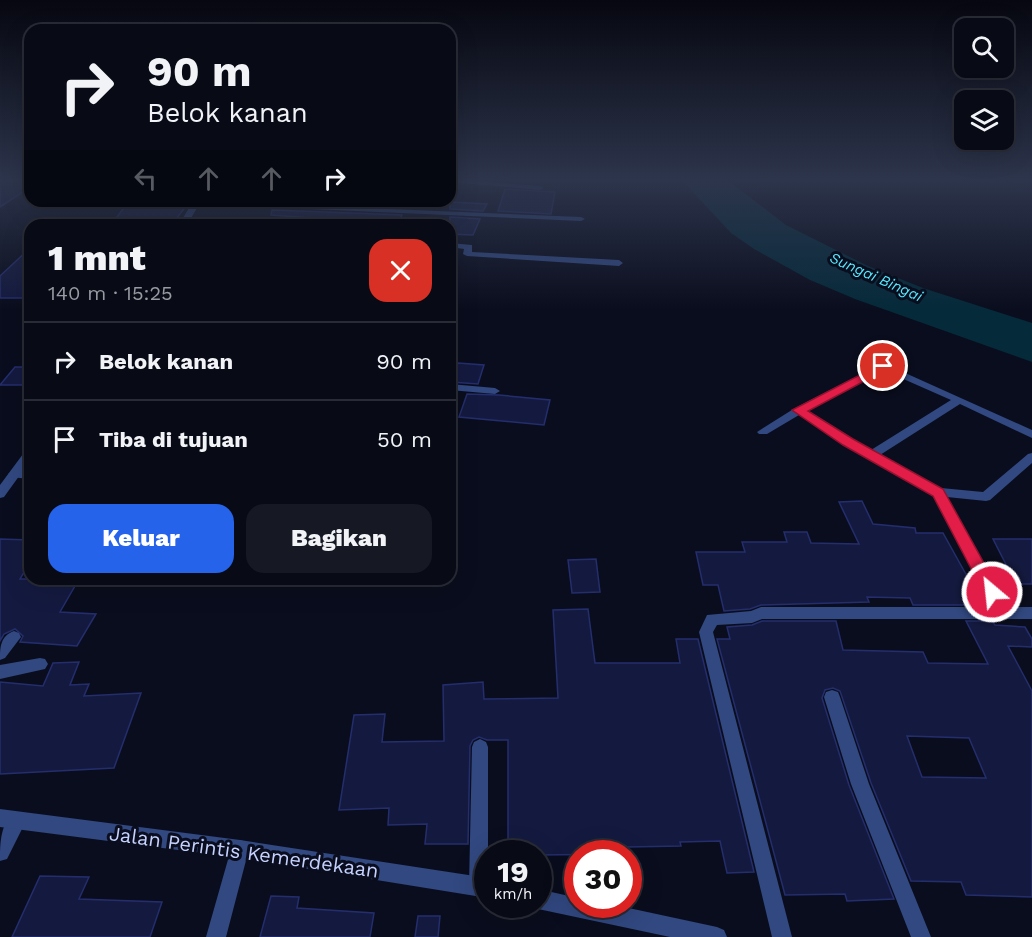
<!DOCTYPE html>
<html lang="id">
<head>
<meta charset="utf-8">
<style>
	:root { --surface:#080a16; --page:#161823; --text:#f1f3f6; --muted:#989aa1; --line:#292b35; --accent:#2563eb }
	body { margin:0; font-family:"Work Sans",sans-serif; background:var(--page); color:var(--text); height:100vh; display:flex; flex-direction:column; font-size:22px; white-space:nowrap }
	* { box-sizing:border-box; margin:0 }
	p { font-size:20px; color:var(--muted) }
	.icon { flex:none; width:33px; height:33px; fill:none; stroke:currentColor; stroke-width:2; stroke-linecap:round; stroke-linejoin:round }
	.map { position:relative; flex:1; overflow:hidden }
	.sheet { position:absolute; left:24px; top:219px; width:432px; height:366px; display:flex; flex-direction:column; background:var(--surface); border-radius:18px; box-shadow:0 6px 24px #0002,0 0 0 2px var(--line) }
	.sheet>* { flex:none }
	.banner { position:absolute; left:24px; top:24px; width:432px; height:183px; border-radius:18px; box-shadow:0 6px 24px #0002,0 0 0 2px var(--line); background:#080a16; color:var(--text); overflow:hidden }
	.fabs { position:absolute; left:954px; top:18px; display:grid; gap:12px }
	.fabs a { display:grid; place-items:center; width:60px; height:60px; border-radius:12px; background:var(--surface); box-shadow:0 6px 24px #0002,0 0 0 2px var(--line); font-size:30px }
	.speed { position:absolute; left:474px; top:840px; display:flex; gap:12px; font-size:30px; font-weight:700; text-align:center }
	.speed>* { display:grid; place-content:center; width:78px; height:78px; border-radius:50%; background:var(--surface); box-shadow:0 6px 24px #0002,0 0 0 2px var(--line); line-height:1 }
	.speed small { font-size:15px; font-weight:400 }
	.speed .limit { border:9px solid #d22; background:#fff; color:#111 }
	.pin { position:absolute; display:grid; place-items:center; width:51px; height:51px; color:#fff; margin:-26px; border:3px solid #fff; border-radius:50%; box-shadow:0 2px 6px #0007 }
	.me { position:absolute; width:66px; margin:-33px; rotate:332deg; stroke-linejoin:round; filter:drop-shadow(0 0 4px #0008) }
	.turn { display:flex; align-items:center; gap:21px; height:126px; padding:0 24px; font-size:27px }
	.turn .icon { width:78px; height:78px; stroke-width:2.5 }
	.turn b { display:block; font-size:42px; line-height:51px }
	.lanes { display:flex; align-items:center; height:57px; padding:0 24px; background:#0003; justify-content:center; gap:30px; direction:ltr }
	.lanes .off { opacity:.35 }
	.round { display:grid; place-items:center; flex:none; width:63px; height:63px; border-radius:18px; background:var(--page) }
	.headline { display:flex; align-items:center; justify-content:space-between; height:102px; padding:0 24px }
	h1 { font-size:36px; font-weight:800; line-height:45px }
	.button { display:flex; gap:12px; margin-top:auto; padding:12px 24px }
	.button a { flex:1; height:69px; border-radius:18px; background:var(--accent); color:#fff; font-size:24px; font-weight:800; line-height:69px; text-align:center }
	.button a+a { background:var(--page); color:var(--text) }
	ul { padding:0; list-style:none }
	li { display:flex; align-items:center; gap:18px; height:78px; padding:0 24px; border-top:2px solid var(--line) }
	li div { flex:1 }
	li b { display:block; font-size:22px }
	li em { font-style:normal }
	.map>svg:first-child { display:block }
</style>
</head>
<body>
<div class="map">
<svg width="1032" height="937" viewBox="0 0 1032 937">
	<rect width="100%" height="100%" fill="#0a0d1d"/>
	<path fill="#052a3a" d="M681,179H726L786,225L868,266L923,288L1032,323V362L855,299L810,280L754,249L731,233Z"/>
	<path fill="#141a3f" stroke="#242e6d" stroke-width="1.5" fill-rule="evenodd" d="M10,179L30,180V187L0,207V186Z
		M505,189L555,192L551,214L498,211Z
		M129,201H190L173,223L111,225Z
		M272,201H411L407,208Z
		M450,202L487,204L483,211L450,209Z
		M272,210L402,215L398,223H381L271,215Z
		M450,217L480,219L473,235L450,234Z
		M30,248V292L24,298H0V276Z
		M458,363L484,365L478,384L451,382Z
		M15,367H30V385H0Z
		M467,394L499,395L550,400L544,425L459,417Z
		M862,501L873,524L915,528L916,533H943L983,605H913L910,598L867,597L869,602L761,605L750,609L724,611L718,585H703L696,552H745L742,542H787L784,532H807L811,543L859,544L839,502Z
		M0,539L30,540V562L20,579H79L60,612L96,614L77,646L20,642L23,636L15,629L4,634L0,641Z
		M993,539H1032V584H1016Z
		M596,559L600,592L572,593L568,560Z
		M588,609L595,663H680L676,639H698L754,872L727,873L720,841L680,842L681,846L627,847L628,854L538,855V854H508V740H487L479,737L473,740L470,746L468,844H425L427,824L388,825L389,808L339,810L354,715L385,714L382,742L444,741L443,685L483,682L484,699L558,698L553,610Z
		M762,621H836L843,650L923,652L928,663L988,664L966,621H992L995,625L1025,627L1032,639V647L1008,646L1032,691V897L966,895L961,882L911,881L871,783L840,691L833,688L825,690L822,698L849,785L894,899L847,901L845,894L785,895L717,639H730L727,627L752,625ZM907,736L969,738L986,778L922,777Z
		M79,662L70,685L89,684L84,696L141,693L114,768L0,774V682L43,686L53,663Z
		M40,876L89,877L79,899L162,902L150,937H12Z
		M271,896L299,897L297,908L374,913L370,937H260Z
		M418,916H440L438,937H415Z"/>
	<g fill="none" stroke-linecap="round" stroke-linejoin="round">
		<path fill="#314880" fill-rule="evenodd" d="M450,179L540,186L544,188L540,190L450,182Z
			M194,201L581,217L585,219L581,221L197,204Z
			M180,221L229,223L233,225H182L179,223Z
			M450,243L472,245V252L619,260L623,263L619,266L467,256L463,254L464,249L450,247Z
			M883,363L1032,430V438L960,404L880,455L941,488L983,492L1028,454L1032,453V463L990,500L986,501L947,497L1006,607H1032V619H762L752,623L717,625L713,632L792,937H772L699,632L707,615L751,611L761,607H992L933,495L844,445L799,415L767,434H759L757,432L795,408ZM883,370L951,400L871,450L807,410Z
			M450,384L495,388L500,391L495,394L450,390Z
			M14,470L30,471V479L10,477L8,474Z
			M14,631L19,633L21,637L5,658L0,660C0,648 0,636 14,631Z
			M40,658L45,659L48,664L45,669L0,679V665Z
			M832,690L838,692L840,697L869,784L931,937H911L851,784L824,697L826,692Z
			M480,739L486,742L488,747V889L486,893L479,896L472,893L469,886L472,747L474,742Z
			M17,812L23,815L26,821L7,859L0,861C0,844 0,820 17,812Z
			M240,840L247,842L249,849L226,937H206L231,849L233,842Z"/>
		<path fill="#314880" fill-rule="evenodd" d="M193,201H201L187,225H179Z
			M30,449V461L4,497L0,498V485L26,450Z
			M0,809L240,840L488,878V898L240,858L0,827Z
			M538,889L578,898V904H610L717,927L724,930L727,937H670L538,909L531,904H538Z"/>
	</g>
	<linearGradient id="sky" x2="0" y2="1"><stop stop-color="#060710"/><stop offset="0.58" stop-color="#2d354c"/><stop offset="1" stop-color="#2d354c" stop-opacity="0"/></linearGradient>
	<rect width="1032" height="310" fill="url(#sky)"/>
	<path fill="#e11d48" stroke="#92132f" stroke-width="1.5" d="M883,363L887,364V369L808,411L853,439L943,489L1000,592L997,597L992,599L986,597L933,496L843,445L792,410Z"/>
	<g text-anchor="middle" stroke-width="6" stroke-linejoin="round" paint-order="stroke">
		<g font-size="15" font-style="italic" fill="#53e9ff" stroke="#0a0d1d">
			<text transform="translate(876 277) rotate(24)" y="5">Sungai Bingai</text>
		</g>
		<g font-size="20" fill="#c5d2ff" stroke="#0a0d1d">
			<text transform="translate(244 852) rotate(8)" y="7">Jalan Perintis Kemerdekaan</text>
		</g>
	</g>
</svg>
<div class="fabs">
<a><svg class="icon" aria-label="search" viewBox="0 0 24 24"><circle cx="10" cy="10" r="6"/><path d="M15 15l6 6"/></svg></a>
<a><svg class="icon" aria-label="layers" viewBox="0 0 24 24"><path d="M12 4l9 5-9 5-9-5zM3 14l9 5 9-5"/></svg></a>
</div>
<div class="speed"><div>19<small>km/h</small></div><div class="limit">30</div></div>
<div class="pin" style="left:883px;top:366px;background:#d93025"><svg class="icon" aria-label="arrive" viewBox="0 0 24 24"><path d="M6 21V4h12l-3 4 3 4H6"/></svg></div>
<svg class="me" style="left:992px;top:592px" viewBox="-20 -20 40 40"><circle r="17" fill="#e11d48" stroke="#fff" stroke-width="3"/><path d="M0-11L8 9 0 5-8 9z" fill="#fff"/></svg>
<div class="banner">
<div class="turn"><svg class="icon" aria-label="right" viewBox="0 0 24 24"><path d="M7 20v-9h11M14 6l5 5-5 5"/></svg><div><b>90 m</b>Belok kanan</div></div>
<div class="lanes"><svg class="icon off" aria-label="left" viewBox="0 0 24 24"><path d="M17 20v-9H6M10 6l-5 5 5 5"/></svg><svg class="icon off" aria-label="ahead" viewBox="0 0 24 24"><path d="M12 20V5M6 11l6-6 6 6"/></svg><svg class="icon off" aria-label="ahead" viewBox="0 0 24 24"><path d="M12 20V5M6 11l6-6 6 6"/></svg><svg class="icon" aria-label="right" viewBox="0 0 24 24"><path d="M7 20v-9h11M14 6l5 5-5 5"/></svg></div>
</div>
<section class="sheet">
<div class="headline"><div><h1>1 mnt</h1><p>140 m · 15:25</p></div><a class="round" style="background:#d93025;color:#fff"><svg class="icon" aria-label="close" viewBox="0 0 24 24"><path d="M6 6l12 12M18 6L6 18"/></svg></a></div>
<ul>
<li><svg class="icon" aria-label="right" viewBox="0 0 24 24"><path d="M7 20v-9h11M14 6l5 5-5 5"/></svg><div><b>Belok kanan</b></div><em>90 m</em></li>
<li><svg class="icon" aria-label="arrive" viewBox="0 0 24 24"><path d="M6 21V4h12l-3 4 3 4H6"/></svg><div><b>Tiba di tujuan</b></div><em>50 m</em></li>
</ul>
<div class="button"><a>Keluar</a><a>Bagikan</a></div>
</section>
</div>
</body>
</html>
